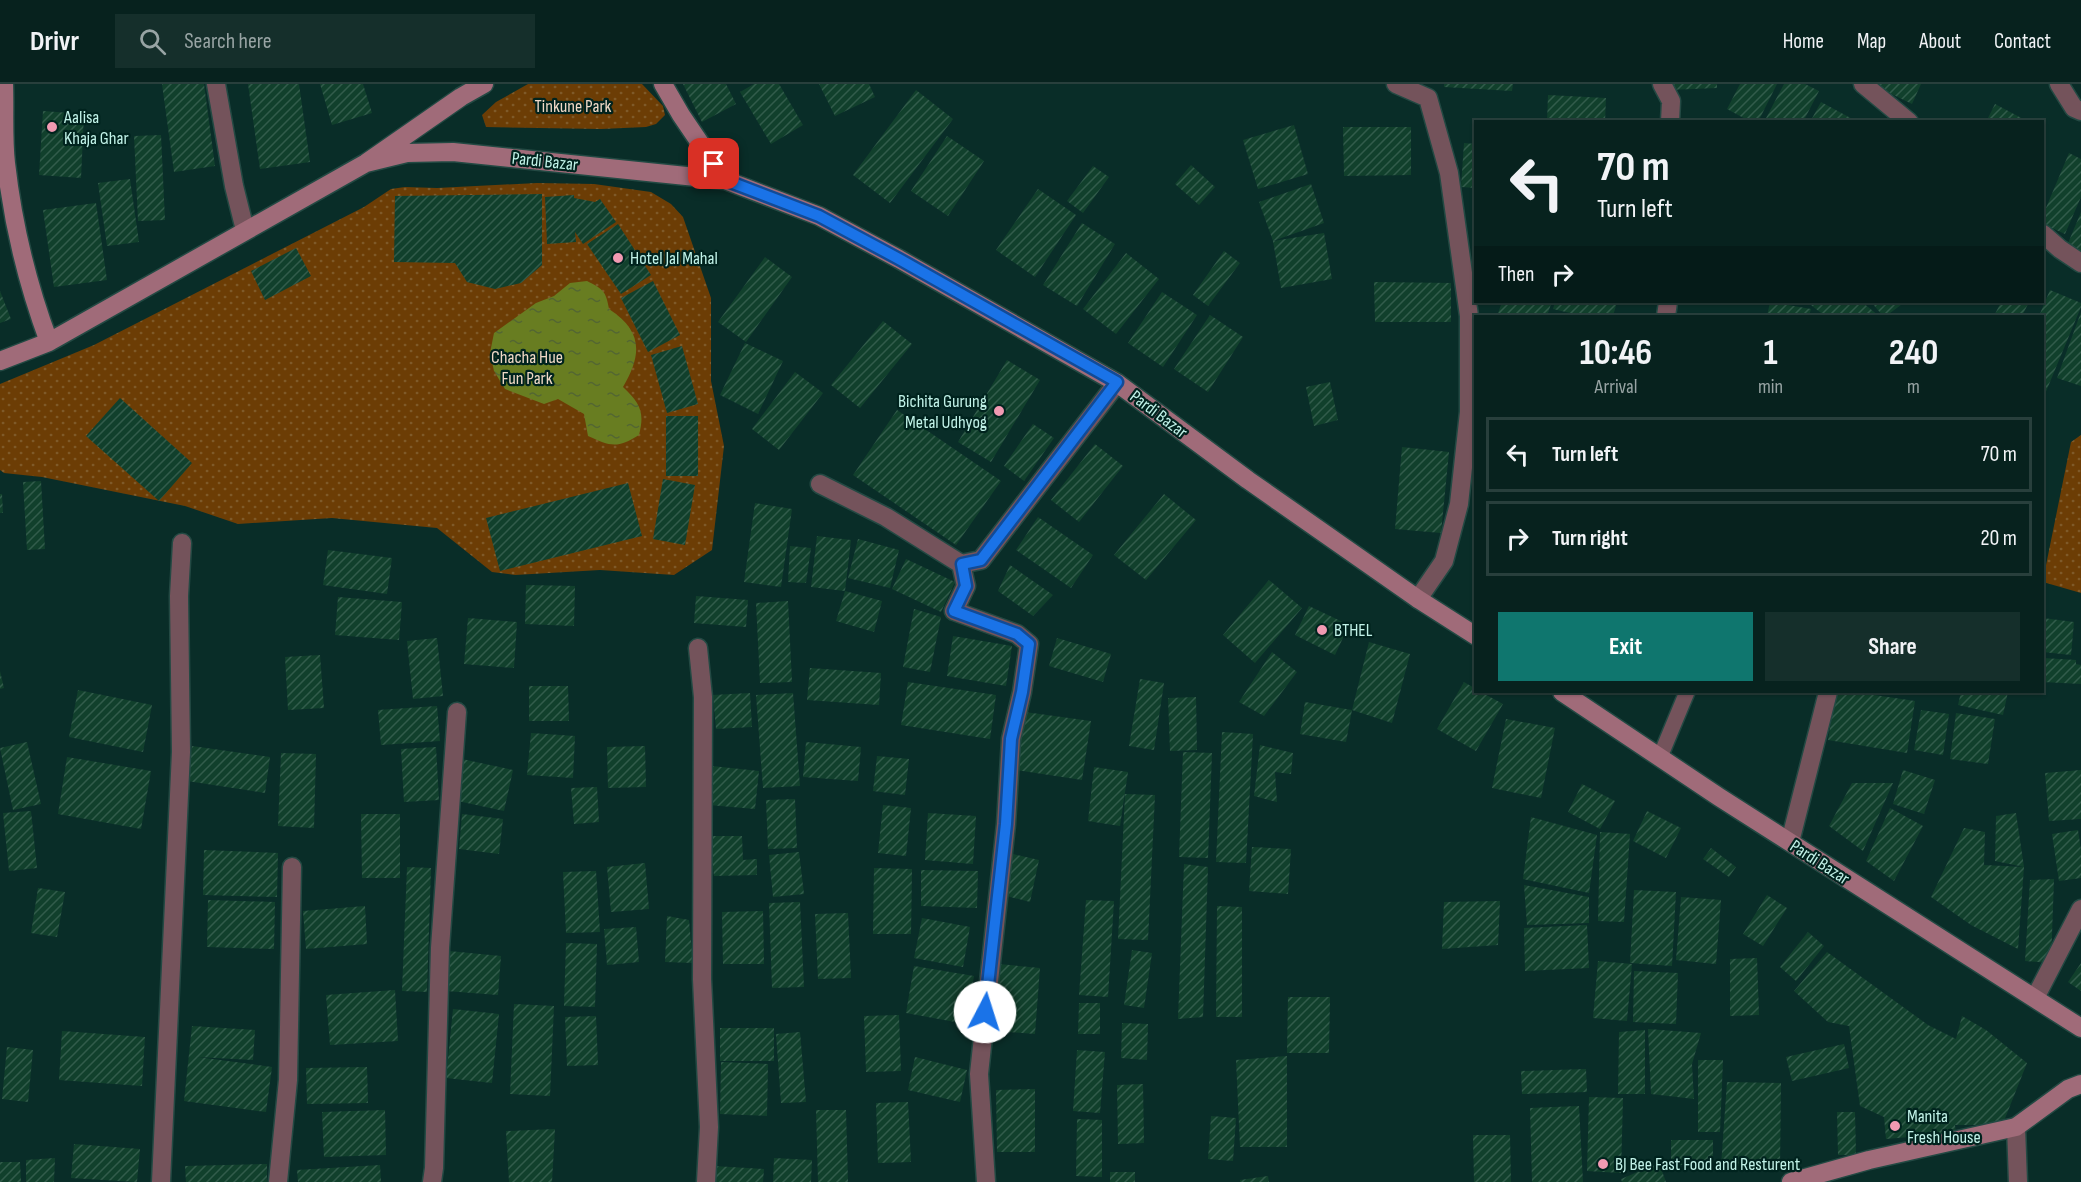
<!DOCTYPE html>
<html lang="en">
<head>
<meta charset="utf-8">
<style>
	:root { --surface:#07221e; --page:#152f2b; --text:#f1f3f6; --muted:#98a4a4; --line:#283f3c; --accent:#0f766e }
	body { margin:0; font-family:"Sofia Sans Condensed",sans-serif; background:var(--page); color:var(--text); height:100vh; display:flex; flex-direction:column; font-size:22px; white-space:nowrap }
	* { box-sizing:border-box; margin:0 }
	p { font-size:20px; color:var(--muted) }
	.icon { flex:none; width:33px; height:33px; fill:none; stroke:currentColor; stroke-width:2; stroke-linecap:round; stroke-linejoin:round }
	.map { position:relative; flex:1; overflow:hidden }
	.sheet { position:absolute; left:1474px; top:231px; width:570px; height:378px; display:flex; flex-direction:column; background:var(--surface); border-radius:0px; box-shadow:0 2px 4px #0004,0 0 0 2px var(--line) }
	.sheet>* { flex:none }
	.banner { position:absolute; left:1474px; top:36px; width:570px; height:183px; border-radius:0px; box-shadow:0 2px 4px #0004,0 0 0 2px var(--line); background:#07221e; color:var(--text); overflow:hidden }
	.pin { position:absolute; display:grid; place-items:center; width:51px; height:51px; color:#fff; margin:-26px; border-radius:12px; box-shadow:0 3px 9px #0006 }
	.me { position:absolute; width:66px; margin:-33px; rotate:5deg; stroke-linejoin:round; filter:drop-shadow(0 0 4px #0008) }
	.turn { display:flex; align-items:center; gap:21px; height:126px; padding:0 24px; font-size:27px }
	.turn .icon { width:78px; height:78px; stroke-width:2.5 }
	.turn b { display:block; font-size:42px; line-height:51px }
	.then { display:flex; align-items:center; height:57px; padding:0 24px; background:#0003; gap:12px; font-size:22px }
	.eta { display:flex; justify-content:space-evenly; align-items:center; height:102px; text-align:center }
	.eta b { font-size:36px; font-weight:700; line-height:42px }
	.button { display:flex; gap:12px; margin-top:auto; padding:12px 24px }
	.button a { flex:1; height:69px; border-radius:0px; background:var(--accent); color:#fff; font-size:24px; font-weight:700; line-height:69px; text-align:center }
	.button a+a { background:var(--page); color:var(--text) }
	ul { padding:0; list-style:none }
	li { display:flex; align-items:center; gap:18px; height:75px; margin:0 12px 9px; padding:0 12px; border:3px solid var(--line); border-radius:0px }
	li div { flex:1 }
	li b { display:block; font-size:22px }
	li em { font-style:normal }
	header { display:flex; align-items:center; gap:36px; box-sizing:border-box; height:84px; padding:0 30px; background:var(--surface); border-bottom:2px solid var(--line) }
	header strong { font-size:28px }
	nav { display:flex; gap:33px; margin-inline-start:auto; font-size:21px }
	.search { width:420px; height:54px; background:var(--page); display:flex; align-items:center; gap:15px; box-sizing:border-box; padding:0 21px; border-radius:0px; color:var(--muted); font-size:22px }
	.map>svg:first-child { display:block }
</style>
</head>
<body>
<header>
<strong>Drivr</strong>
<div class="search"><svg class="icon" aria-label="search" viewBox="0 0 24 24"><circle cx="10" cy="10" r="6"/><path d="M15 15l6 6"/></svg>Search here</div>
<nav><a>Home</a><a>Map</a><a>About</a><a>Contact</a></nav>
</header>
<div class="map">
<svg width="2081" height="1098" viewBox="0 0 2081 1098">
	<defs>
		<pattern id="park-dots" width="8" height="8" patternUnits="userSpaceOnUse" patternTransform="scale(1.5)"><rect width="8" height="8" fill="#6c3d05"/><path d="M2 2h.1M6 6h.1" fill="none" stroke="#7f5a29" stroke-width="1.8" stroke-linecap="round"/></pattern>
		<pattern id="water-ripples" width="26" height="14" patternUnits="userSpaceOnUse" patternTransform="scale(1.5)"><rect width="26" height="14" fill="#687d21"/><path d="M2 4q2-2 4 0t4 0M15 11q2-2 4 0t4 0" fill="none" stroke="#536632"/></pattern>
		<pattern id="building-hatch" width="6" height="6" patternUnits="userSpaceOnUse" patternTransform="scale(1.5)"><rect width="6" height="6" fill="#11402c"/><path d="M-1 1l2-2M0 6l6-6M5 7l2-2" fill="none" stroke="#325c4b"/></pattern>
	</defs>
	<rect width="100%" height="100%" fill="#092d28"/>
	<path fill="url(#park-dots)" d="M528,0H642L663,22L665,31L656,40L646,43L601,45L486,43L482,31L496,18Z
		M537,99L594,100L651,108L671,120L683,133L711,214V297L724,362L712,466L674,491L600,486L515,491L492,488L437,444L332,434L238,440L185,422L42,393L4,389L0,386V300L94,261L364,123L391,105L405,103L437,104Z
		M2081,351V509L2043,498V496L2071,358Z"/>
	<path fill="url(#water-ripples)" d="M587,197C603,205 606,207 609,225C643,247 642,271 623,303C640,319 645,328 639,351C617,365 610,362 588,352L584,330L558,315L544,320L505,305L494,287L490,269L494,249L536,219L554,212L570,199Z"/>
	<path fill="url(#building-hatch)" d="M162,0H204L215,82L174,88Z
		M248,0H299L310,78L260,85Z
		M320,0H363L372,29L332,41Z
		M683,0H726L736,20L702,38Z
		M754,0H779L803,41L771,60L740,8Z
		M819,0H869L875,13L835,32Z
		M1444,0H1513L1512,7L1444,3Z
		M1669,0H1717V4L1669,6Z
		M1740,0H1777L1758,38H1751L1727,25Z
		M1784,0H1805L1819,7L1803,38H1764Z
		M1876,0H1921L1912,20L1875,2Z
		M916,6L953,35L890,119L853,91Z
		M1548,11L1606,14L1605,38H1547Z
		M1821,18L1858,38H1810Z
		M1995,20L2029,38H1986Z
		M43,27L84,30L81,94L39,91Z
		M1294,41L1308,90L1258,105L1243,56Z
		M1343,43H1411V91L1344,92Z
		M161,51L165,136L138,137L134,52Z
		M947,52L984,77L948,132L911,107Z
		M1464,59L1476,60V104L1461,103Z
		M2069,69L2081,75V113L2065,150L2043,140V131Z
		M1191,81L1215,103L1199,121L1175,100Z
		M1093,82L1109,93L1083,129L1067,117Z
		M130,95L139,158L107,162L98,99Z
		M1311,100L1324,139L1273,157L1324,149L1332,195L1281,204L1273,157L1259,118Z
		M1038,105L1076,131L1035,193L996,166Z
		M542,110V181L521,199L495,205L467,198L455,179L394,178L395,112Z
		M574,111V114L595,118L600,115L616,138L583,160L575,148L576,158L547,160L545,113Z
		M96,119L107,196L54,203L43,126Z
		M2081,128V171L2066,164Z
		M1082,139L1115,160L1077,222L1043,201Z
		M618,140L651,191L621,210L587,160Z
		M296,164L311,192L265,216L251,187Z
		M1224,167L1240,179L1208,222L1193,211Z
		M1126,169L1159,195L1116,250L1083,225Z
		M765,173L792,193L746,258L718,238Z
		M653,197L680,251L648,268L621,214Z
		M1374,198L1451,199V238H1375Z
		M2050,206L2081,219V223L2045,310L2043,309V232H2039Z
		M0,207L11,235L0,239Z
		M1162,208L1197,231L1163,283L1128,259Z
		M1502,218H1544L1551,220L1547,232H1497Z
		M1555,218H1617L1613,232H1583L1553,225Z
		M1770,218L1811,225L1809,232H1767Z
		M1807,218H1862L1879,232H1825Z
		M1871,218H1905L1886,232H1883Z
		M2001,218H2029L2022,232H1994Z
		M2081,228V302L2057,294Z
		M1210,231L1243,253L1208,308L1174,285Z
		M883,237L912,260L860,324L831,301Z
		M745,259L783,277L758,330L720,311Z
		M682,262L698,320L667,329L651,271Z
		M1007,276L1040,296L991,378L958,358Z
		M795,288L823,309L779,366L752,345Z
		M1330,298L1338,336L1314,342L1306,303Z
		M120,314L192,379L159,417L86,352Z
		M897,326L1001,397L956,461L853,391Z
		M666,332H698V392H666Z
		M1033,340L1054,354L1024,397L1004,382Z
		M1095,360L1123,382L1079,438L1051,416Z
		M1402,363L1449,368L1441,449L1395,445Z
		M2043,365H2046V394H2043Z
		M663,395L695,401L685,461L653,455Z
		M41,397L45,465L27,466L23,398Z
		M628,399L642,452L500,487L486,434Z
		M0,410H2L3,429H0Z
		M1164,410L1196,436L1146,496L1114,471Z
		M755,419L792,425L781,503L744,498Z
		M1038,433L1093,471L1071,504L1016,466Z
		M817,452L851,456L845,507L882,517L874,548L836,537L845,507L811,503Z
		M858,455L899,466L890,504L848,494Z
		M790,462L811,464L806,499L788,498Z
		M328,466L392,474L387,510L323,501Z
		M906,475L955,498L941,528L892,505Z
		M1010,481L1053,511L1033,532L998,507Z
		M1269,496L1302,524L1255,579L1223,551Z
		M526,501L575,502L574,542L525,540Z
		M696,512L748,516L746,543L694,539Z
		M338,513L402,518L399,556L335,551Z
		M788,517L792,598L760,599L756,519Z
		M1309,522L1349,541L1335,571L1295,551Z
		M914,525L941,533L930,588L903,583Z
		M468,534L517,538L514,584L464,580Z
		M2043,534L2074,538L2071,571L2043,568Z
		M953,552L1012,562L1006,602L947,592Z
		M437,554L443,612L413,615L407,557Z
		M1057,554L1111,570L1103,598L1049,582Z
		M1369,558L1410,570L1392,639L1352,626Z
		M1272,568L1297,588L1264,632L1239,618Z
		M320,571L324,624L288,626L285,573Z
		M2043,574L2076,576V580L2081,581V600L2043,598Z
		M810,584L881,589L879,621L807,616Z
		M0,587L4,604L0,605Z
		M1140,595L1164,599L1154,666L1129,662Z
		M908,598L996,611L990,655L901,641Z
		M1464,598L1476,605V608H1481L1503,620L1476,667L1437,645Z
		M529,602H568L569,637H529Z
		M78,606L152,621L143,668L69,653Z
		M1836,608H1854L1915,617L1907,669L1828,656Z
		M1961,608H2008L2003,631L1958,621Z
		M750,609L752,643L716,645L713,611Z
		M793,609L800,702L763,704L756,611Z
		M1196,613L1197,666L1170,667L1168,614Z
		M1305,618L1352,626L1346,658L1300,650Z
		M437,622L440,657L381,661L378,626Z
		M1921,626L1949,630L1943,671L1914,666Z
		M1025,628L1091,637L1082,696L1016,686Z
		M1956,629L1995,635L1988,680L1950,675Z
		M1506,635L1555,644L1541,714L1492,704Z
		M1222,648L1253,650L1246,779L1216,778Z
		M531,649L575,652L573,694L527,691Z
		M27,658L41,720L13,726L0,664Z
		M806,658L861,663L858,697L803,693Z
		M1260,661L1293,669L1291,690L1275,688L1277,718L1254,712Z
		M192,662L270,673L265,709L187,697Z
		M645,662L646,703L608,704L607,663Z
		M436,663L439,716L404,718L401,665Z
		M1183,668L1212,669L1208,774L1179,773Z
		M281,669L316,670L314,744L278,742Z
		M877,672L909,675L905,711L873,707Z
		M67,673L151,687L141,745L58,730Z
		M462,675L513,686L504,727L453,716Z
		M712,682L759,687L755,725L709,721Z
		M1094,683L1128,688L1120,742L1088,737Z
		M1903,686L1935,696L1924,730L1893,720Z
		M2081,686V735L2049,737L2045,689Z
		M1852,699H1893L1863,767L1829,742Z
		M1582,700L1615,717L1600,745L1568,728Z
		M597,703L599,738L574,740L571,704Z
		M1125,710L1155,711L1148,856L1118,855Z
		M795,715L797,764L768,765L766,716Z
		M883,721L911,724L906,772L878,769Z
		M1890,724L1923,742L1894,797L1866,777Z
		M31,727L37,784L9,787L3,729Z
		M1647,727L1681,744L1666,774L1633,757Z
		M928,729L976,732L973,780L925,776Z
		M2016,729L2024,783L1995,777L1996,732Z
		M361,730H400V794H362Z
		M462,730L503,735L499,770L459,765Z
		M1531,733L1597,751L1589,809L1523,795Z
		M1964,744L1985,748L1984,781L2024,783L2018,865L1971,841L1931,813Z
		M2078,746L2081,766V794L2059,797L2052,750Z
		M1600,748L1630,750L1624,838L1598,837Z
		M709,752H742L743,776L757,775V791L714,792Z
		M1252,763L1291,765L1288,810L1249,807Z
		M1711,764L1736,783L1729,793L1703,775Z
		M204,766L278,769L277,813L203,811Z
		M799,768L804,810L773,813L769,771Z
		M1013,770L1039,776L1030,818L1003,811Z
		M645,779L649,825L611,828L607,783Z
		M1184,780L1208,783L1203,933L1178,935Z
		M407,783L431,784L427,908L402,907Z
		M874,784L912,785L911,850H873Z
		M921,786L978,787L977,824L921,822Z
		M596,787L600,848L566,849L563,788Z
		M2054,795L2051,879L2025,877L2030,796Z
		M1524,801L1589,813V839L1527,841Z
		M38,804L65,808L57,853L31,849Z
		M1634,806L1676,808L1672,882L1630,879Z
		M1767,811L1787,824L1763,862L1743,850Z
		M1681,813L1721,816L1716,880L1676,876Z
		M208,816L275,818L274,865L207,863Z
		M1086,816L1114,817L1108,913L1079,911Z
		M1500,817L1498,861L1442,865L1444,818Z
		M800,818L804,903L772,904L769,819Z
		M365,822L367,860L306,865L303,827Z
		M1217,822L1242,823V933H1216Z
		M763,827L764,880H723L722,828Z
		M848,829L851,894L818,895L815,830Z
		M667,832L689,836L693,879L665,878Z
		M922,834L970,843L963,883L914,874Z
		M1587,841L1589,884L1525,887L1524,844Z
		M636,843L639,878L607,881L604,845Z
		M1808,848L1824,862L1796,897L1780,883Z
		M566,859L597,860L595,923L564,922Z
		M1132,866L1152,869L1144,924L1124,921Z
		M449,867L501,872L498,911L446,907Z
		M1827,868L1928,941L1956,955L1962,932L1986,946L2027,979L2004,1037L1977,1041H1955L1956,1049L1886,1055L1884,1033L1860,1022L1849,942L1828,938L1794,907Z
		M1757,874L1759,931L1730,932V875Z
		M1598,877L1632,880L1627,937L1593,934Z
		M2081,879V907L2068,898Z
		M999,880L1040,884L1035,950L994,947Z
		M914,882L974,892L966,940L906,929Z
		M1634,887L1678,889L1676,940L1633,938Z
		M395,906L398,957L330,961L326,911Z
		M1288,913H1330L1329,969H1287Z
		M1079,919H1100V950H1078Z
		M514,920L554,922L550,1012L510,1010Z
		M453,925L499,930L492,999L446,994Z
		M899,931L901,987L866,988L864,932Z
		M596,932L598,981L567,982L565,933Z
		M1122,939L1148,940L1147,976L1121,974Z
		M192,942L255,946L253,976L197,973L272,983L266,1028L184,1017Z
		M720,944H774V977H720Z
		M1648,945L1701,949L1692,980L1694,1015L1651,1010Z
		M1645,946V1010H1618L1619,948Z
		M62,947L145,953L142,1002L59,996Z
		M800,948L806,1018L781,1019L776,950Z
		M1844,960L1849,984L1792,997L1786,973Z
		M7,963L33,966L28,1018L2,1015Z
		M1077,966L1105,968L1100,1029L1073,1027Z
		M1287,972V1063H1240L1236,976Z
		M915,973L967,986L960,1018L908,1006Z
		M1698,976H1723L1720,1048H1698Z
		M721,978L768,980L767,1032L720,1030Z
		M367,983L368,1019L307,1020L306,984Z
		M1586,985L1587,1008L1522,1010L1521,987Z
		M1727,998L1781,999L1780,1082H1721Z
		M1143,1000L1144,1059L1118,1060L1117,1001Z
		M1035,1005V1068H997L996,1006Z
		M1589,1013L1623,1014L1621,1089L1587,1087Z
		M908,1018L911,1078L878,1079L876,1019Z
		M1579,1022L1583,1098H1532L1530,1024Z
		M385,1026L386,1071L324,1073L322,1028Z
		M816,1026H846L848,1098H818Z
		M1837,1028H1855L1856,1071H1838Z
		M1211,1032L1236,1034L1233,1077L1208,1075Z
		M1077,1035L1102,1036V1093L1076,1092Z
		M555,1045L552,1098H509L506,1047Z
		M1473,1051H1510L1511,1098H1474Z
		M1671,1056H1713V1081H1671Z
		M74,1060L140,1065L137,1098L71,1094Z
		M55,1074L54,1098H26V1076Z
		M774,1074L812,1076L811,1098H773Z
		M0,1078H20L21,1098H0Z
		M1659,1079L1666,1098H1622L1621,1095Z
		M267,1080V1098H186L185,1082Z
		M380,1081L381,1098H298L297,1086Z
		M714,1082L764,1085L763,1098H713Z
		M1110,1088H1135V1098H1110Z
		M1268,1092L1269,1098H1240V1096Z"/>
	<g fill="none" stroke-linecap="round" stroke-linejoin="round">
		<defs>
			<path id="lane" d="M1660,673L1687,608"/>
			<path id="street" d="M216,0L234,102L245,146
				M1396,0L1428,14L1449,89L1469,232V328L1459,420L1444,477L1418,515
				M1662,0L1671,17L1670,38
				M1863,0L1909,38
				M2059,0L2074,24L2081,27
				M2043,150L2060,165L2081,179
				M1666,232L1668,218
				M820,400L886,433L961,480L981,476L1117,299
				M961,480L966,502L954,527L1017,550L1029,560L1022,608L1011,655L1006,740L979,990L986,1098
				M698,564L703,613L702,895L709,1043L706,1098
				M1790,758L1828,608
				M2035,914L2081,825
				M2016,1043L2018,1098
				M161,1098L181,668L179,512L182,459
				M278,1098L288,996L292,783
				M432,1098L434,1084L440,864L457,628"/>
			<path id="secondary" d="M4,0C5,26 3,53 6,79C13,141 27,199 49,258
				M663,0L681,31L725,96
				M366,79L407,69L453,68L725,96L819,132L899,175L1117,299L1248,396L1418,515L1476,552
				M0,277L49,258L366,79L461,13L484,0
				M1562,608L1719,713L2081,944
				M1791,1098L1869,1076L2016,1043L2068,1005L2081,1000"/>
		</defs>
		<use href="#lane" stroke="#234943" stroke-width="18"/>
		<use href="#street" stroke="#234943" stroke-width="21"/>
		<use href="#secondary" stroke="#234943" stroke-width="21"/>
		<use href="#lane" stroke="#74535b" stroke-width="15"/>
		<use href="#street" stroke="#74535b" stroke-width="18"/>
		<use href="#secondary" stroke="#a06b79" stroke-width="18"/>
	</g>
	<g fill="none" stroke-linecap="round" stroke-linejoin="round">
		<defs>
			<path id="route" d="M714,80L725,96L819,132L899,175L1117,298L981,476L962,480L966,502L954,527L1017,550L1029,560L1022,608L1011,655L1006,740L985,928"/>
		</defs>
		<use href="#route" stroke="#114b97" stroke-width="15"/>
		<use href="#route" stroke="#1a73e8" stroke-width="10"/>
	</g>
	<g fill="#f19ab2" stroke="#00231e" stroke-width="2">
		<circle cx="52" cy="43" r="6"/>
		<circle cx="618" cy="174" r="6"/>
		<circle cx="999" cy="327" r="6"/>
		<circle cx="1322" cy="546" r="6"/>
		<circle cx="1895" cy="1042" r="6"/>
		<circle cx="1603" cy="1080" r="6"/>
	</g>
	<g text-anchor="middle" stroke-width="4.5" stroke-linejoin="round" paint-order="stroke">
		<g font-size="18" fill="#f0d9c6" stroke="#00231e">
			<text x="573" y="28">Tinkune Park</text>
			<text x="527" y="279">Chacha Hue<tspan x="527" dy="21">Fun Park</tspan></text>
		</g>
		<g font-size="18" fill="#c1f2e8" stroke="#00231e" text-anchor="start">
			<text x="64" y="39">Aalisa<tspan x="64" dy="21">Khaja Ghar</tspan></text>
			<text x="630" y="180">Hotel Jal Mahal</text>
			<text x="987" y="323" text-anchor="end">Bichita Gurung<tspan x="987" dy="21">Metal Udhyog</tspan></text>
			<text x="1334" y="552">BTHEL</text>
			<text x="1907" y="1038">Manita<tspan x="1907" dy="21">Fresh House</tspan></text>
			<text x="1615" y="1086">BJ Bee Fast Food and Resturent</text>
		</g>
		<g font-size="18" fill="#c1f2e8" stroke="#00231e">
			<text transform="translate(545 77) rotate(6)" y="6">Pardi Bazar</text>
			<text transform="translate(1159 330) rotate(37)" y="6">Pardi Bazar</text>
			<text transform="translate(1820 778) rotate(33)" y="6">Pardi Bazar</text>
		</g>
	</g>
</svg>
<div class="pin" style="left:714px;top:80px;background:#d93025"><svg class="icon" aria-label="arrive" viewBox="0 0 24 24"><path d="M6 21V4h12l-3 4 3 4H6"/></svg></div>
<svg class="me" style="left:985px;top:928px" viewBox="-20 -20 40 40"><circle r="19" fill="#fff"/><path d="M0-13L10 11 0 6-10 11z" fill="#1a73e8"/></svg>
<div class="banner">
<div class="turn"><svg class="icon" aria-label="left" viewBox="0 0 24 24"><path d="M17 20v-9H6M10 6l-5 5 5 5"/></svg><div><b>70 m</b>Turn left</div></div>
<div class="then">Then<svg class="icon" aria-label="right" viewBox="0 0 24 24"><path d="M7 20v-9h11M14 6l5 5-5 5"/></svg></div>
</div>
<section class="sheet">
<div class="eta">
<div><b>10:46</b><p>Arrival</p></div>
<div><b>1</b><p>min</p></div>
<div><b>240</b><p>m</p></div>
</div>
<ul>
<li><svg class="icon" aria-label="left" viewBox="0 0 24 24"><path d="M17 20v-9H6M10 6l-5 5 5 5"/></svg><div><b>Turn left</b></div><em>70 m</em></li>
<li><svg class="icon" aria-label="right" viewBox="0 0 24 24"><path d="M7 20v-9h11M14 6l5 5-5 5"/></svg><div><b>Turn right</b></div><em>20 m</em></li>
</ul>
<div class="button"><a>Exit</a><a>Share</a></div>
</section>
</div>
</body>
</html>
